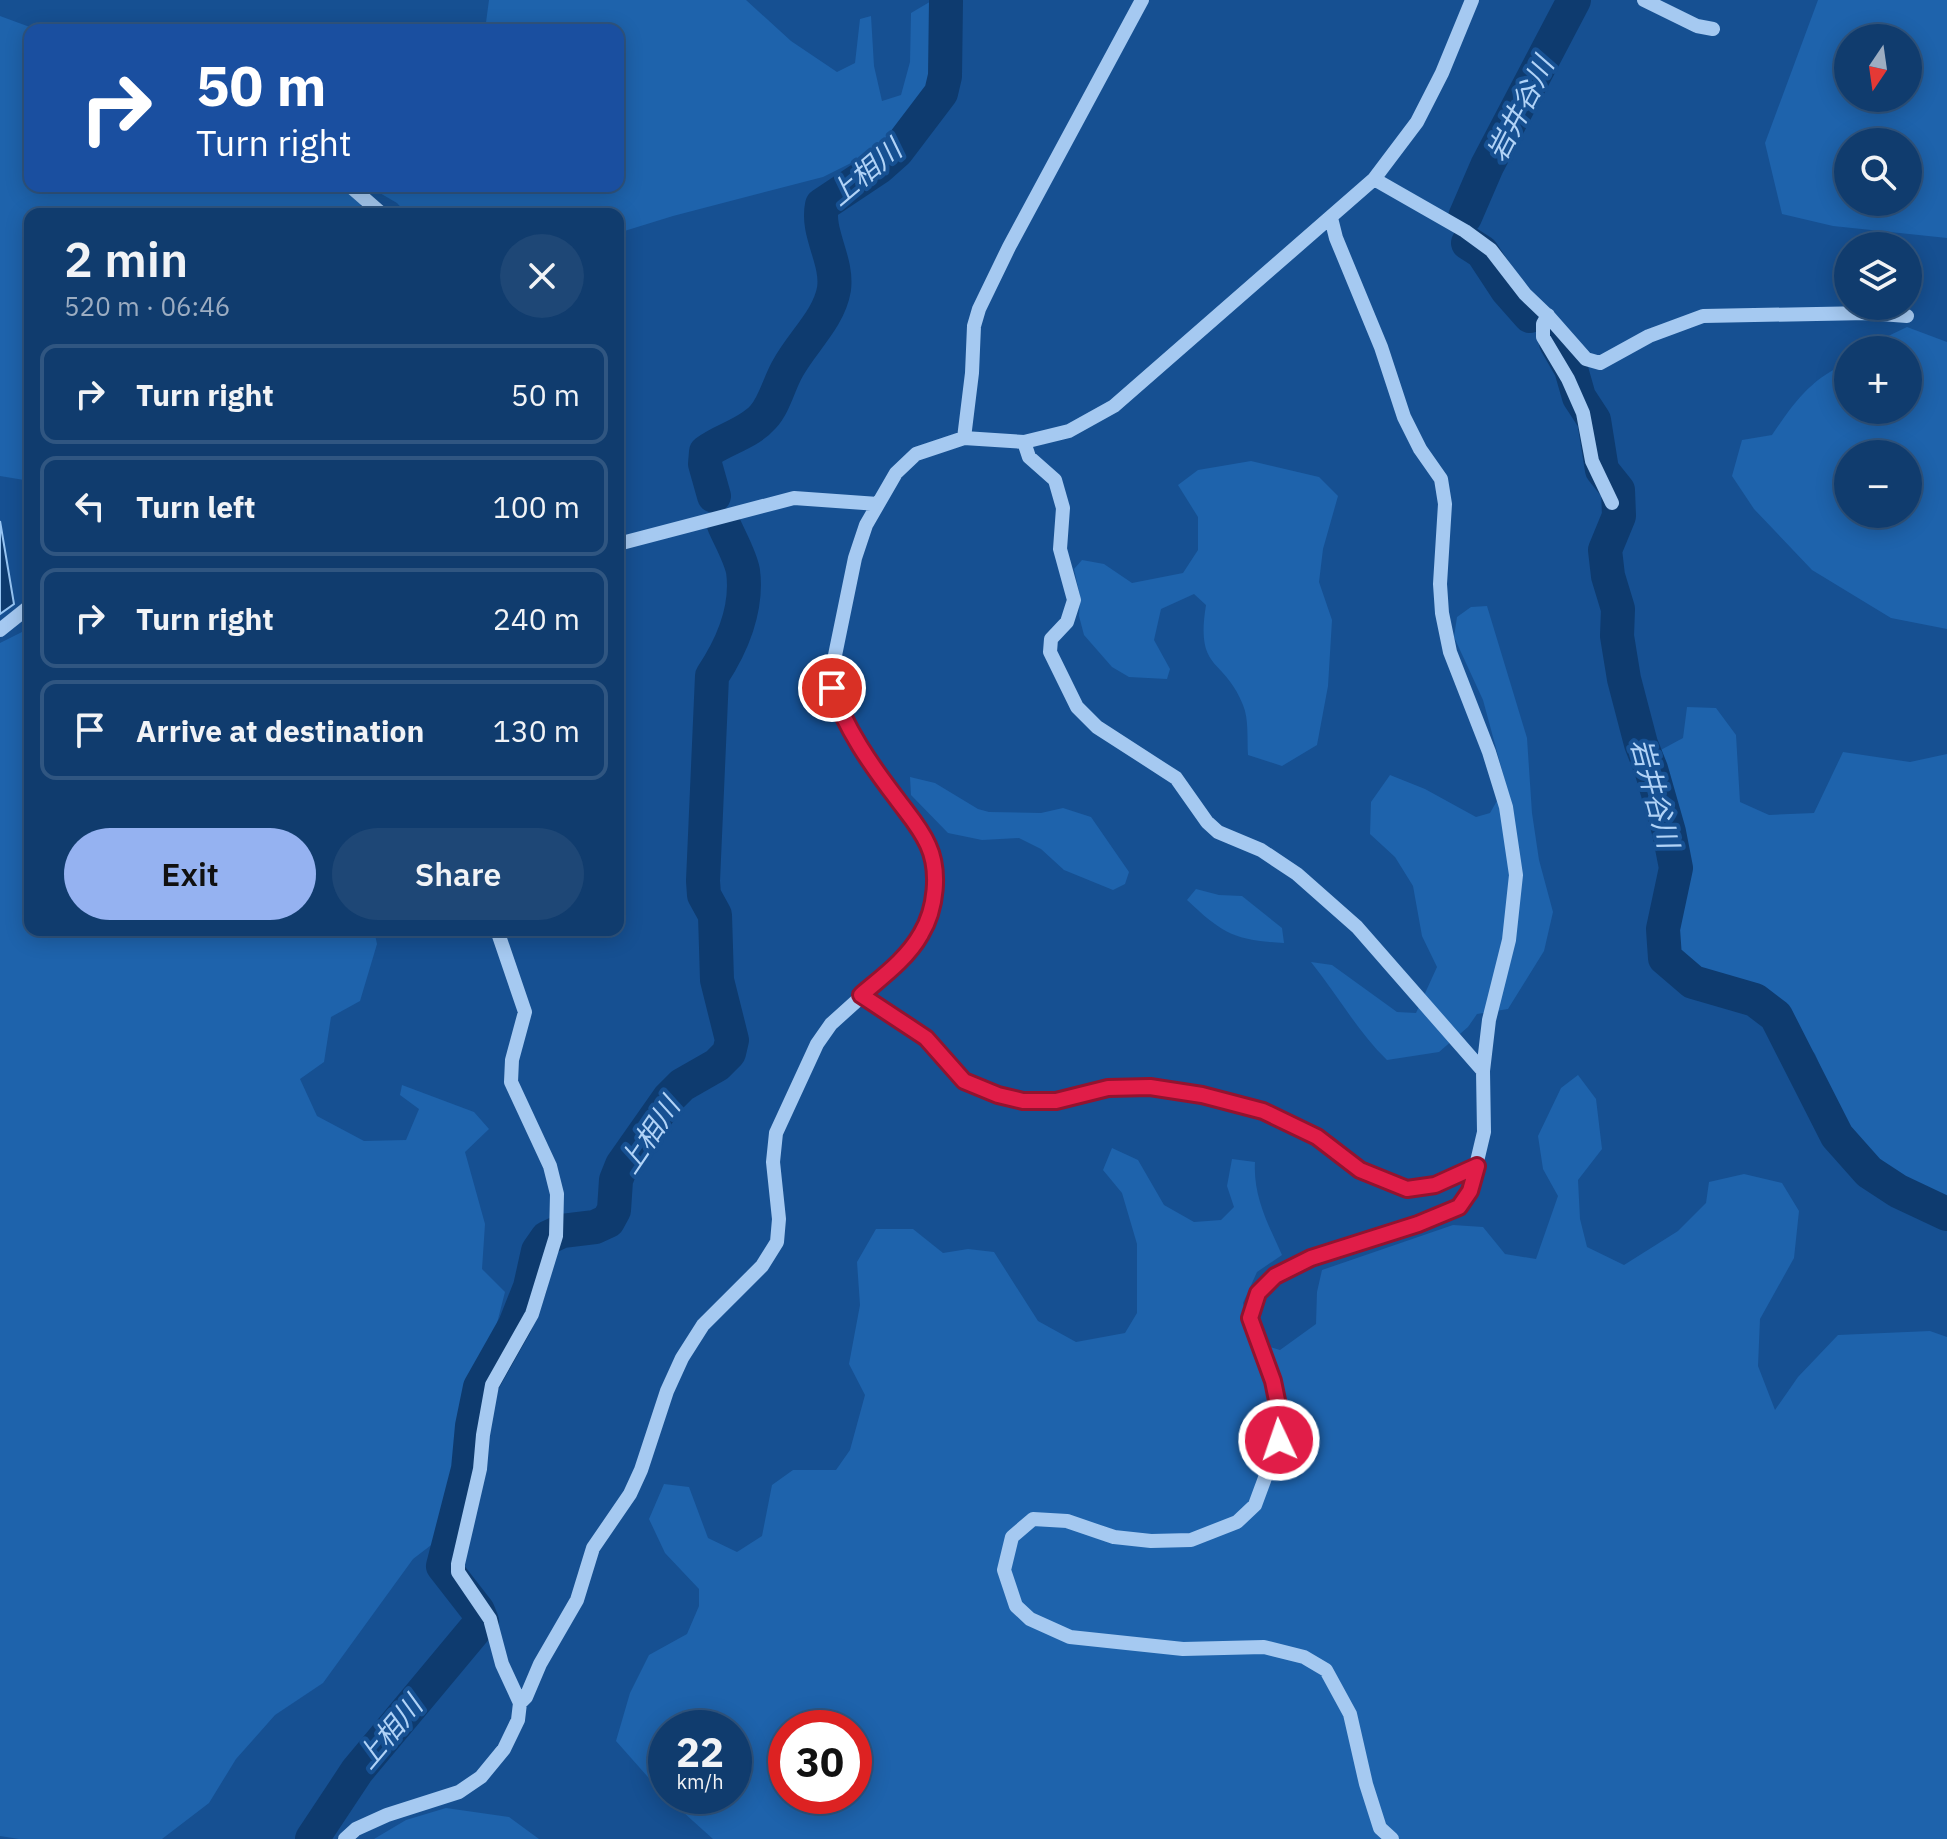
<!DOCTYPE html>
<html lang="en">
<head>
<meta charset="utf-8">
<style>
	:root { --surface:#103c6e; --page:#1e4776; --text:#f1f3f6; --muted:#9cadc2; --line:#305681; --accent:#95b2f1 }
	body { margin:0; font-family:"IBM Plex Sans","Noto Sans JP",sans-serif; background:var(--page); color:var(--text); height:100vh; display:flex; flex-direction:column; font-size:30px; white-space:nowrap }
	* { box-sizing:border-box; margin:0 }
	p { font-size:26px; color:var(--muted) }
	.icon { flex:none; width:44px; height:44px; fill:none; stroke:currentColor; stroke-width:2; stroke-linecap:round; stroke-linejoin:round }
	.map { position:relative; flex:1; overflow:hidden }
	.panel { position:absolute; left:24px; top:208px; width:600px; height:728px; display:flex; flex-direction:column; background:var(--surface); border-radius:16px; box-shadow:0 4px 20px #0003,0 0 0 2px var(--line) }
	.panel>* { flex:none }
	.hud { position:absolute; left:24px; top:24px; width:600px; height:168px; border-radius:16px; box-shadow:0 4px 20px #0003,0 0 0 2px var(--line); background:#1a4fa0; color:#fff; overflow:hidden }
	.needle { width:52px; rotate:193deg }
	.controls { position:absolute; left:1834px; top:24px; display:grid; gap:16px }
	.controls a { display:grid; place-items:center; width:88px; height:88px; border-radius:50%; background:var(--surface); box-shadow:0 4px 20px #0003,0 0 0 2px var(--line); font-size:40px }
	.speed { position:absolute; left:648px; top:1710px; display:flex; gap:16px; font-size:40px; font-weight:700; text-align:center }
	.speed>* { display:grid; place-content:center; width:104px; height:104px; border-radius:50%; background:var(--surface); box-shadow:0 4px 20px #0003,0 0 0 2px var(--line); line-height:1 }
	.speed small { font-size:20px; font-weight:400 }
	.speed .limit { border:12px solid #d22; background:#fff; color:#111 }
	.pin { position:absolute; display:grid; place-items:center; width:68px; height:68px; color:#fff; margin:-34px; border:4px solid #fff; border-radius:50%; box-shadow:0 2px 8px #0007 }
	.me { position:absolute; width:88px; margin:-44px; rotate:357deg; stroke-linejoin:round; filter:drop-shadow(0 0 6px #0008) }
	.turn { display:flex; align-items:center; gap:28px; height:168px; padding:0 40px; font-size:36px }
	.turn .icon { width:104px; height:104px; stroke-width:2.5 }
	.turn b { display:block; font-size:56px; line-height:68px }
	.round { display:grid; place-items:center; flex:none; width:84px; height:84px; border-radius:42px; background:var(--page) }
	.head { display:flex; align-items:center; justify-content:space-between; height:136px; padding:0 40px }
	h1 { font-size:48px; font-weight:600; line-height:60px }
	.cta { display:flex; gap:16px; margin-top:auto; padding:16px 40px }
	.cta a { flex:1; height:92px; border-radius:48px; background:var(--accent); color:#111; font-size:32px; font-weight:600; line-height:92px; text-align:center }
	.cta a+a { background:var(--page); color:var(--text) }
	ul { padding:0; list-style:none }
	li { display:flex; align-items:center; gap:24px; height:100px; margin:0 16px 12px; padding:0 24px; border:4px solid var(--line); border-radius:16px }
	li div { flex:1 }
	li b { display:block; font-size:30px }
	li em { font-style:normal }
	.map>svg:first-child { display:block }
</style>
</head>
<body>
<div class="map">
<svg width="1947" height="1839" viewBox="0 0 1947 1839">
	<rect width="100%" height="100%" fill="#165092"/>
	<path fill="#1e63ac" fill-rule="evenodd" d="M489,0H746L791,41L837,72L855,63L860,19L871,16L874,66L882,101L901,95L910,62L911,13L933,0H938L934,85L912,119L871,153L823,177L673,216L618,233V214H407L397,203L373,189L354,214H30V481L0,476V16L38,30H30V186H618V30H485Z
		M1818,0H1947V238L1833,226L1782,214L1765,143ZM1848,38H1908V98H1848ZM1908,142V202H1848V142Z
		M1907,327L1947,342V629L1891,618L1812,570L1754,509L1732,476L1742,440L1772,435C1793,404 1812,377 1848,363V410H1908V350H1869L1884,338ZM1848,454H1908V514H1848Z
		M1251,461L1319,477L1338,496L1323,549L1319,582L1332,620L1328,686L1317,745L1282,766L1248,755C1247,740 1249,719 1243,705C1224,656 1195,673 1206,605L1194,594L1161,609L1154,640L1170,669L1167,679L1129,677L1112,667L1084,635L1079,616L1080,596L1074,569L1082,560L1104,564L1132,583L1183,573L1198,550V517L1178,485L1198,470Z
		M1487,606L1527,738L1532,813L1539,860L1553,912L1544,951L1508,1009L1477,1014L1468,1027L1439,1052L1387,1060C1357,1031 1337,994 1311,962L1332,965L1397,1012L1416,1013L1437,967L1422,936L1413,886L1395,857L1370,834L1371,802L1390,775L1425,789L1476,817L1490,813L1506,785L1483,700L1454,637L1457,617L1471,607Z
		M30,628V930H374L377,944L360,1001L331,1017L324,1062L300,1079L317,1116L364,1141L406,1140L419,1109L400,1095L402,1085L474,1112L489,1129L465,1152L485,1224L482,1269L505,1292L495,1331L467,1395L459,1470L443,1536L413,1559L323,1683L275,1715L236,1759L209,1803L162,1839H19L0,1836V643Z
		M1687,707L1716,708L1736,735L1740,802L1769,815L1814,813L1843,752L1910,762L1947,754V1204L1882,1168L1850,1136L1815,1054L1768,993L1710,979L1674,952L1670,922L1684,865L1657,752L1683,738Z
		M910,777L935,783L978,809L989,812L1041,813L1063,808L1091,817L1129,872L1125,884L1113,890L1064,870L1041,849L1019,838L982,840L948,833L911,795Z
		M1196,889L1219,895L1242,896L1282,928L1284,943C1234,940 1223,934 1187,900Z
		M1578,1075L1596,1099L1602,1149L1578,1180L1580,1219L1587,1247L1624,1265L1678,1231L1706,1203L1709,1182L1744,1174L1782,1183L1799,1211L1794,1258L1760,1319L1758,1366L1775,1410L1798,1377L1838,1335L1930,1331L1947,1337V1839H713L663,1794L616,1741L630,1693L649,1655L687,1634L699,1606V1589L665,1553L649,1519L664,1484L689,1487L708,1538L737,1552L762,1536L772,1485L793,1470H836L850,1450L865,1395L849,1364L860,1305L857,1262L876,1229H913L943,1253L968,1249L994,1252L1038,1321L1076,1342L1125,1333L1137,1313V1244L1122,1193L1103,1170L1112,1148L1138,1160L1164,1205L1194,1222L1221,1220L1234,1207L1227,1186L1232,1159L1255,1162C1253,1196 1268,1224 1282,1255L1257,1272L1243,1303L1253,1342L1280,1350L1316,1324L1317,1292L1322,1270L1453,1225L1483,1227L1505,1254L1536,1259L1558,1196L1543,1169L1538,1136L1561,1088ZM666,1728H734V1796H666ZM786,1728H854V1796H786Z
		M446,1808L509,1817L539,1839H374L406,1820Z"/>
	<path fill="#0e3b6f" stroke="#97c5f3" stroke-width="2" d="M0,521L14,604L0,614Z"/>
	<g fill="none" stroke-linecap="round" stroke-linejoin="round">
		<path stroke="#0e3b6f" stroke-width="34" d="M1465,217L1487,166L1574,0
			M1468,243L1482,252L1507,290L1530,316
			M1556,343L1571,369L1579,397L1594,420L1602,470L1618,490L1619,516L1605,550L1608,576L1618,609L1617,636L1624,679L1641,744L1651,769L1669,832L1676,868L1663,929L1665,958L1693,982L1755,1000L1776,1016L1837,1136L1869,1172L1898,1191L1947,1214
			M714,496L705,464L706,452C723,439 748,434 763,417C775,404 779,383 788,368C802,342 829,319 834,289C838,260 816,233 822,205L879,167L897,151L941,93L945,76L946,0
			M312,1839L357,1771L482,1621L478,1611L443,1566L468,1469L472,1426L480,1387L515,1325L530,1287L538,1251L547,1238L562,1231L595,1227L608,1221L614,1210L616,1180L622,1165L669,1098L682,1085L717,1065L729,1053L732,1040L717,980L715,915L704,895L703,881L712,676C732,646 748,608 743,571C740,556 730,539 724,525"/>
		<path stroke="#a5c9f1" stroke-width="14" d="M1644,0L1697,26L1713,29
			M1374,179L1465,231L1491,250L1525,294L1549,317L1586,359L1600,363L1649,336L1703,316L1868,313L1907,316
			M350,186L382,214
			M1331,218L1336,238L1381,347L1404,417L1420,449L1441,479L1445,504L1440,584L1442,613L1450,652L1489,752L1506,807L1516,875L1509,940L1489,1020L1483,1071L1484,1132L1470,1191L1459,1207L1397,1231L1311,1258L1275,1276L1258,1293L1250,1318L1273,1381L1279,1410V1440L1255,1505L1237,1522L1191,1540L1151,1541L1114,1537L1067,1521L1033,1519L1012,1537L1004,1570L1016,1606L1030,1619L1070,1637L1183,1649L1264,1647L1304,1657L1326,1670L1350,1714L1366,1784L1380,1828L1392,1839
			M1548,315L1543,324V337L1568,379L1583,413L1592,461L1612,503
			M964,438L972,373L974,326L979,309L1009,247L1142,0
			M1024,442L1029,457L1055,480L1063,508L1060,549L1074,600L1067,622L1051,639L1050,652L1077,707L1097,727L1176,778L1207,822L1218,832L1261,850L1297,874L1357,927L1483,1071
			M618,544L794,498L878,504
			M0,630L30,606
			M497,930L525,1012L512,1060L511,1082L550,1166L557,1194L556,1236L532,1314L492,1385L483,1435L480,1469L458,1564V1572L490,1619L502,1664L520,1703
			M861,995L926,1038L964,1081L998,1095L1023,1101H1056L1108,1088L1150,1087L1202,1095L1263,1111L1317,1137L1360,1170L1407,1189L1435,1185L1477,1166
			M345,1839L356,1829L387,1815L459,1792L481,1777L504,1749L518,1720L520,1703L526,1697L540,1664L577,1600L593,1548L630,1494L641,1470L667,1391L682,1358L703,1325L762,1266L777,1242L779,1219L773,1162L776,1133L817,1044L831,1024L902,960L922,934L932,907L935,875L929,847L918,826L895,797L841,715L832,688L833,665L855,558L866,525L896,473L916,454L964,438L1024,442L1069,431L1114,406L1374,179L1417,122L1442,73L1472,0"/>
	</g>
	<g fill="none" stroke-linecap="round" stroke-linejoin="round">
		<defs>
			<path id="route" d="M832,688C845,728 871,765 897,799C908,814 920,827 928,845C940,871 936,909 921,934C907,959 882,977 861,995L926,1038L964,1081L998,1095L1023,1101H1056L1108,1088L1150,1087L1202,1095L1263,1111L1317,1137L1360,1170L1407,1189L1435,1185L1477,1166L1470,1191L1459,1207L1418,1224L1311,1258L1275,1276L1258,1293L1250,1318L1273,1381L1279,1410V1440"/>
		</defs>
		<use href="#route" stroke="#92132f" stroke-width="20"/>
		<use href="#route" stroke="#e11d48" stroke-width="14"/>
	</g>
	<g text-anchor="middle" stroke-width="8" stroke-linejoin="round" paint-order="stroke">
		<g font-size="28" font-style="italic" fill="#b1d3f7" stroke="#165092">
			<text transform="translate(1520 109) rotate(-63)" y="10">岩井谷川</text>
			<text transform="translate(865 172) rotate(-40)" y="10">上相川</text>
			<text transform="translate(1655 793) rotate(75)" y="10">岩井谷川</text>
			<text transform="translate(649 1135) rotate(-56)" y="10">上相川</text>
			<text transform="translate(389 1732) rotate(-50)" y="10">上相川</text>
		</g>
	</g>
</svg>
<div class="controls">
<a><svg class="needle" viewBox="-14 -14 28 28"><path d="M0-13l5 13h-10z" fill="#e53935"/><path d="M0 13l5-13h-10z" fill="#9cadc2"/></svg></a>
<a><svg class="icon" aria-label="search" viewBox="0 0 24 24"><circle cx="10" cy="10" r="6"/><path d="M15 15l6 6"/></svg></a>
<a><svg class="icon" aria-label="layers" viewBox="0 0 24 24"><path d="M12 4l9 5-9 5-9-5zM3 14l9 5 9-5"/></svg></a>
<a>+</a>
<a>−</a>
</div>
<div class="speed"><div>22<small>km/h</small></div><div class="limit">30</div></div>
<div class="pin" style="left:832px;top:688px;background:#d93025"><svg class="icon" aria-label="arrive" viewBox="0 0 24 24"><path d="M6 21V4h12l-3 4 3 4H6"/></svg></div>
<svg class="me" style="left:1279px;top:1440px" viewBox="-20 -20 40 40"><circle r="17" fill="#e11d48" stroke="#fff" stroke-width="3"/><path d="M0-11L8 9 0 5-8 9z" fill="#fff"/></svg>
<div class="hud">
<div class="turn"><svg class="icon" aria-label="right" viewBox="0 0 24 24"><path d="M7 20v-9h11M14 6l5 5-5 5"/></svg><div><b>50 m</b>Turn right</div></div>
</div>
<section class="panel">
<div class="head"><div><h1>2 min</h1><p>520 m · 06:46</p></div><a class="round"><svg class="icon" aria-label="close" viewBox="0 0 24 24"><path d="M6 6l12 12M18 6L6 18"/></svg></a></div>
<ul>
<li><svg class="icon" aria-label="right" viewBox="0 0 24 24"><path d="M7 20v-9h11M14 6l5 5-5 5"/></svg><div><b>Turn right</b></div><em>50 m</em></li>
<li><svg class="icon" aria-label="left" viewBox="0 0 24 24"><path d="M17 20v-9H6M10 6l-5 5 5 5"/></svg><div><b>Turn left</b></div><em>100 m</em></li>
<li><svg class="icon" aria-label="right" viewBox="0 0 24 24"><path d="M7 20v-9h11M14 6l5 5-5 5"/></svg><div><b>Turn right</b></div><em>240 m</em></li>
<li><svg class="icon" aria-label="arrive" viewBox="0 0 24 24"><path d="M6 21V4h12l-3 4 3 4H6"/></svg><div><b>Arrive at destination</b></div><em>130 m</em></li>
</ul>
<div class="cta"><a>Exit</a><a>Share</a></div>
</section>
</div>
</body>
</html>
